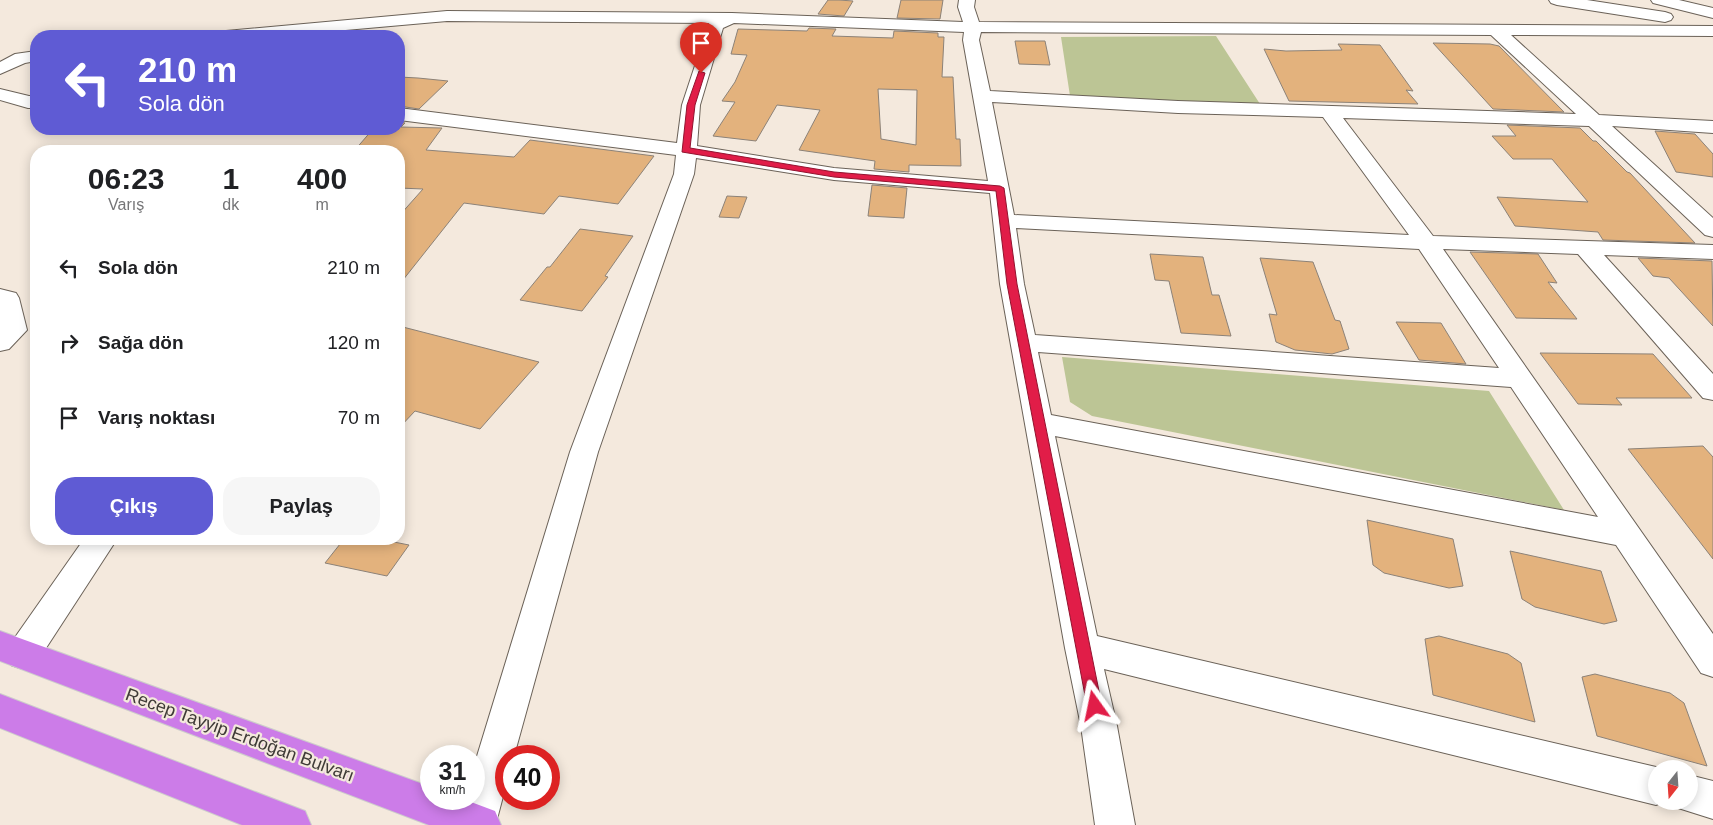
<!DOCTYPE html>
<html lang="tr">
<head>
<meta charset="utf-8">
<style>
	:root { --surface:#fff; --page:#f6f6f6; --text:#202124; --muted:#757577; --accent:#5f5bd4 }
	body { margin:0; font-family:Helvetica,sans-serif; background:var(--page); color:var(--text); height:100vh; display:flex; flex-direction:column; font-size:19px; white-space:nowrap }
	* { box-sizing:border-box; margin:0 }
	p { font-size:16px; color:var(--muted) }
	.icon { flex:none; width:28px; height:28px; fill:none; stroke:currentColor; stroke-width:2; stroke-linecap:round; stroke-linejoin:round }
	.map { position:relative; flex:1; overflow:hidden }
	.details { position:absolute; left:30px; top:145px; width:375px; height:400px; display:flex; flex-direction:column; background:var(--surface); border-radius:20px; box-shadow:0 2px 12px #0003 }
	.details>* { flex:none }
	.banner { position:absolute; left:30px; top:30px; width:375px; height:105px; border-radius:20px; box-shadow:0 2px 12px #0003; background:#5f5bd4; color:#fff; overflow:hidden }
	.needle { width:32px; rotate:197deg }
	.tools { position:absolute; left:1648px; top:760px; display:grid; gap:10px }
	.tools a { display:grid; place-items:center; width:50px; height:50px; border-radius:50%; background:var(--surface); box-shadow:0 2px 12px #0003; font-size:25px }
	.speed { position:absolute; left:420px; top:745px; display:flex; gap:10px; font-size:25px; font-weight:700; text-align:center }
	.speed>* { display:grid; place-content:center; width:65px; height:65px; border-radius:50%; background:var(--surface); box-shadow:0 2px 12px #0003; line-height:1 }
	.speed small { font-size:12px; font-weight:400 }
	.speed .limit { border:8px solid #d22; background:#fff; color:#111 }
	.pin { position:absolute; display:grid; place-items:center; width:42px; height:42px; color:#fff; margin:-51px -21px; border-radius:50% 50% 50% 0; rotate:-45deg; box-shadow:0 0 5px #0007 }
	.pin .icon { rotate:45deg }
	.me { position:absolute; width:55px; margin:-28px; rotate:348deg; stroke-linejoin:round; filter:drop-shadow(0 0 4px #0008) }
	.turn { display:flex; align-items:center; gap:18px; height:105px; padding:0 25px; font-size:22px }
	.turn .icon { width:65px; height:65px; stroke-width:2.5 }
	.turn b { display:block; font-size:35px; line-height:42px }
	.eta { display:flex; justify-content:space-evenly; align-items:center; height:85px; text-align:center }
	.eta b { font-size:30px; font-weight:600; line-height:35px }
	.primary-button { display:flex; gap:10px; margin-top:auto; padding:10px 25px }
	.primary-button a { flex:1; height:58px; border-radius:20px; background:var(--accent); color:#fff; font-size:20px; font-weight:600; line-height:58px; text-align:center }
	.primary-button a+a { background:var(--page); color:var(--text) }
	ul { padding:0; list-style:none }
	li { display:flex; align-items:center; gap:15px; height:75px; padding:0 25px }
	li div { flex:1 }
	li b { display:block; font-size:19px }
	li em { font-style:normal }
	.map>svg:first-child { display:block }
</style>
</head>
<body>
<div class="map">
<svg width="1713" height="825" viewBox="0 0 1713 825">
	<rect width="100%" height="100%" fill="#f4e9dd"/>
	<path fill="#bcc595" d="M1216,36L1260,104L1070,96L1061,37Z
		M1062,357L1489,391L1564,510L1092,416L1070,402Z"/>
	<path fill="#e3b27d" stroke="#8c8278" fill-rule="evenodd" d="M828,0H839L853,1L844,16L818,14Z
		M901,0H943L940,19L897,18Z
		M809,28L836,29L832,36L893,38L894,31L938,33V37H944L942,77H953L956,139H960L961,166L909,165V172L874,169L875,161L799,150L820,110L777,105L756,141L713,136L735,102L722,101L735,82L747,55L731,54L738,29L807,31ZM878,89L917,90L916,145L881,139Z
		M1015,41H1045L1050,65L1019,64Z
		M1433,43L1490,44L1499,46L1564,112L1493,109Z
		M1338,44L1380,45L1413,91L1406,90L1418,104L1289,101L1264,49L1286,51L1342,50Z
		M399,77L418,78L448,81L419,109L399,106Z
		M399,122L405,123L401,127L442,128L426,150L514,157L530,140L654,156L618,204L559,196L544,214L464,203L399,285V216L423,189L399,188V151H354L373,129H399Z
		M1507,125L1580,128L1593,141H1596L1627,172L1630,173L1695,243L1603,240L1598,232L1515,226L1497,197L1588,202L1552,159H1513L1492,136H1516Z
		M1655,131L1695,134L1713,154V177L1676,172Z
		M872,185L907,188L904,218L868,216Z
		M727,196L747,197L739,218L719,217Z
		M580,229L633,236L605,276L608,277L582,311L520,300L547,267H550Z
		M1470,252L1538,254L1557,283L1548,282L1577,319L1516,318Z
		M1150,254L1203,257L1212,295H1219L1231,336L1181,333L1169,281L1155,280Z
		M1260,258L1313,262L1335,320L1340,321L1349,349L1332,354L1295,350L1276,342L1269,314L1277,315Z
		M1638,258L1712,261L1713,326L1669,278L1653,276Z
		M1396,322L1441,323L1466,364L1419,360Z
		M399,326L539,362L480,429L415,411L399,428Z
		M1540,353L1653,354L1692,398H1616L1622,405L1578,404Z
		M1703,446L1713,457V559L1628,449Z
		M1367,520L1453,539L1463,586L1449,588L1384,573L1373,565Z
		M344,539H379L409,545L387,576L325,563Z
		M1510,551L1601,571L1617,621L1604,624L1535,607L1522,599Z
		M1439,636L1508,654L1521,663L1535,722L1433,695L1425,639Z
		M1595,674L1670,693L1684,703L1707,766L1597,736L1582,677Z"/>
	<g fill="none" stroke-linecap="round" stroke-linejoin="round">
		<defs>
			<path id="minor" d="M959,0H975L974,7L979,22L1713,26V36L1511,35L1599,115L1713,121V133L1612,126L1713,218V237L1705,235L1589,126L1343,118L1433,236L1713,245V259L1604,255L1713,374V400L1703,398L1578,254L1443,249L1713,634V677L1701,673L1616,545L1055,436L1097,636L1656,767L1660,769H1656V801H1665L1656,805L1104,669L1117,726L1135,825H1095L1081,726L1065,648L1000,284L990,193L834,180L696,158L694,174L598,452L514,756H506V785L496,823L495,825H457L464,799H474V766L570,452L674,174L676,155L399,120V108L677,143L682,105L709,23L447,21L278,36H218L220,32L226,31L447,11L732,13L963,22L958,7ZM734,23L964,32L963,40L988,181L834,168L697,146L700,105L723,28ZM981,32L1491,35L1576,114L1178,101L990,91L979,40ZM992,102L1178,113L1323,117L1409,235L1014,215ZM1016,228L1419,249L1499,368L1035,335L1024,284ZM1038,352L1511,387L1598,517L1051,415Z
				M1549,0H1587L1665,12L1671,14L1673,17L1671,20L1665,22L1557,5L1551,3Z
				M1651,0H1679L1713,8V18L1653,3Z
				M36,51V61L25,63L0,74V62L15,54Z
				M0,89L29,96H36V108H28L0,100Z
				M0,289L16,293L19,298L27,330L9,349L0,351Z
				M84,539H117L35,665L23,669L11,665L6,654L11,643Z
				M1689,775L1713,781V819L1675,807L1673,801H1689Z"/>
			<path id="highway" d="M0,631L431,787V799H463L495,811L501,825H429L0,661Z
				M0,694L305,811L311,825H242L0,728Z"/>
		</defs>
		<use href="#minor" stroke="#6b6258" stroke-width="2"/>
		<use href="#highway" stroke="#cdcccb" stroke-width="2"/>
		<use href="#minor" fill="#fff" fill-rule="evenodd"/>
		<use href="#highway" fill="#cc7ce8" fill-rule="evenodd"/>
	</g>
	<path fill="#e11d48" stroke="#92132f" d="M699,71L705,73L695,105L690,148L834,172L1000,186L1004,188L1017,284L1102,706L1100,711L1095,713L1089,711L1087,706L1007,284L996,191L834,177L682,152L687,105Z"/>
	<g text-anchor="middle" stroke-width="4.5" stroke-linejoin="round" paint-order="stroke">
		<g font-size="18" fill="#3f3b37" stroke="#f4e9dd">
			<text transform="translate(240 735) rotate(20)" y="6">Recep Tayyip Erdoğan Bulvarı</text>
		</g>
	</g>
</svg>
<div class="tools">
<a><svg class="needle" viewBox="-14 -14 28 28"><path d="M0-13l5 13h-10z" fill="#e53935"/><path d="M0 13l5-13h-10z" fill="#757577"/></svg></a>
</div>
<div class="speed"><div>31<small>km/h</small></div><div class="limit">40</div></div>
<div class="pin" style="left:701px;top:73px;background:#d93025"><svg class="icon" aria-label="arrive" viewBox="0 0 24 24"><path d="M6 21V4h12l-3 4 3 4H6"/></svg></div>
<svg class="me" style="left:1095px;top:706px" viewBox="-20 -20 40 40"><path d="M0-17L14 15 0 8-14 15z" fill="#e11d48" stroke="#fff" stroke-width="4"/></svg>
<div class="banner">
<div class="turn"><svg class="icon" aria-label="left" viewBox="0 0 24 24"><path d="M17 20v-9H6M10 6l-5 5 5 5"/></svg><div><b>210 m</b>Sola dön</div></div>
</div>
<section class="details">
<div class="eta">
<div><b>06:23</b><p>Varış</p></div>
<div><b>1</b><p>dk</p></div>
<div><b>400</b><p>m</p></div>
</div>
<ul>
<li><svg class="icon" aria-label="left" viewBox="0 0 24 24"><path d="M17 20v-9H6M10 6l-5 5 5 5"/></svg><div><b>Sola dön</b></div><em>210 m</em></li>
<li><svg class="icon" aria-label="right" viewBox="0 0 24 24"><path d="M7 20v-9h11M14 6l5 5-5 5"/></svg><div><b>Sağa dön</b></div><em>120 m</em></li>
<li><svg class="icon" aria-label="arrive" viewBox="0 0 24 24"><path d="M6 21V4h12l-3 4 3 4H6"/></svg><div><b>Varış noktası</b></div><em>70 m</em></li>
</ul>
<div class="primary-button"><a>Çıkış</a><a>Paylaş</a></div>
</section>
</div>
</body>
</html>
